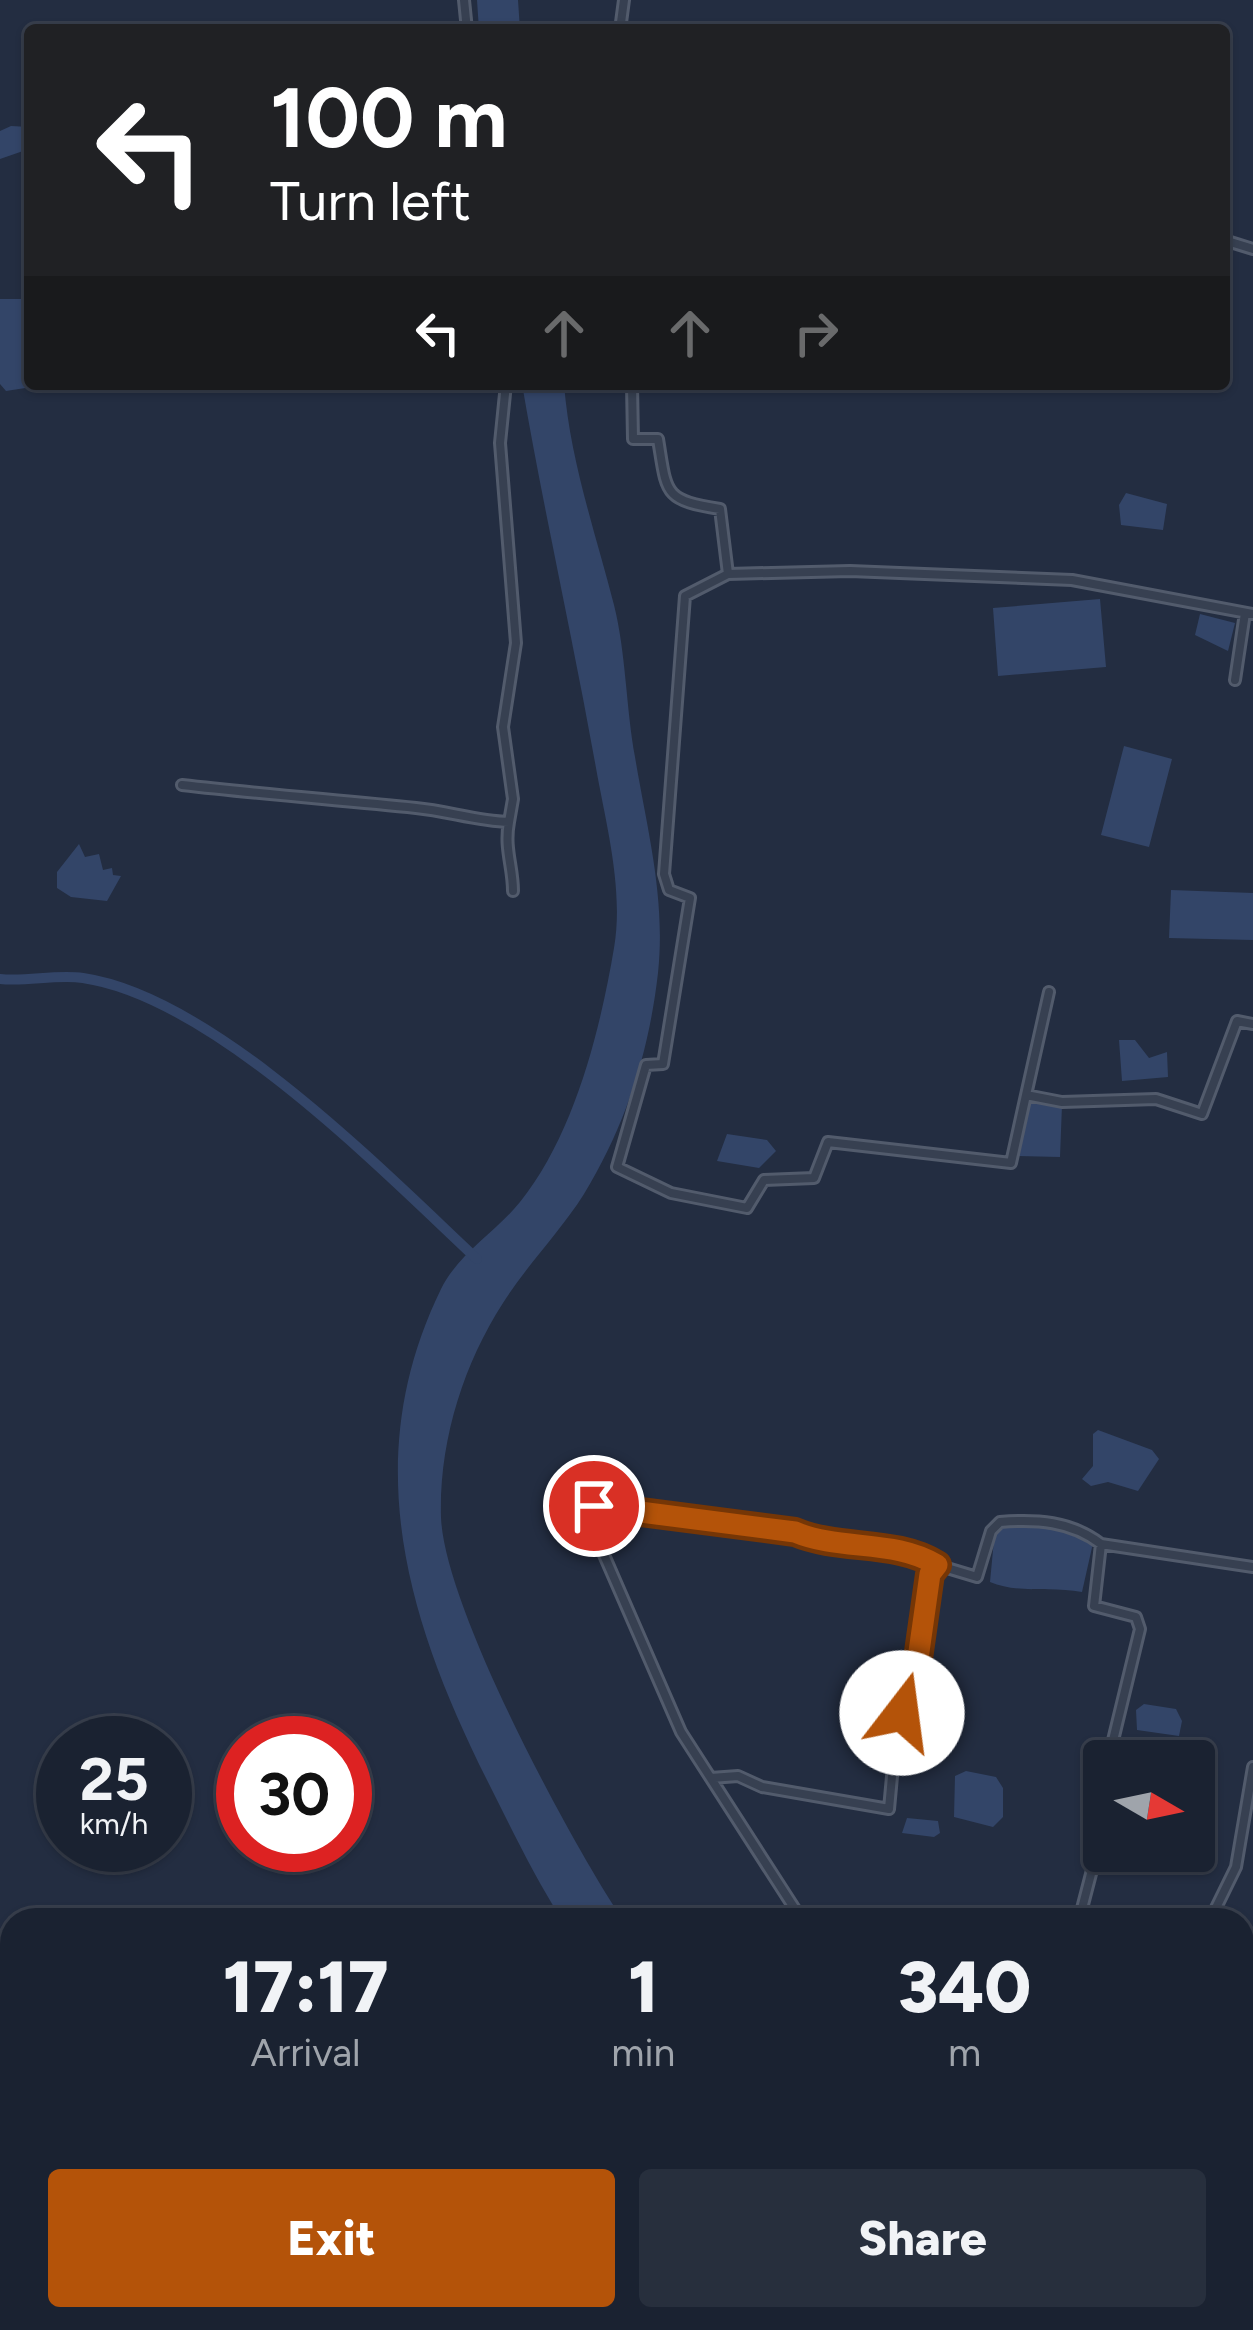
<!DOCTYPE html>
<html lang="en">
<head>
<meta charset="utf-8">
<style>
	:root { --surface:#1a2231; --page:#272f3d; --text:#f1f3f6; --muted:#9fa4ab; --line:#383f4d; --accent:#b45309 }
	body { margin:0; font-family:Figtree,sans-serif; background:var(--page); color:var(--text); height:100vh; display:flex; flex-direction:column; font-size:45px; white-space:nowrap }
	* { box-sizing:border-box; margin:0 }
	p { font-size:39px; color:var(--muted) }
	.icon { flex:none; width:66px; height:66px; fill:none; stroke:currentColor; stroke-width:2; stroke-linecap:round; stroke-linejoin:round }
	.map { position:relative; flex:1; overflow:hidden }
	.details { position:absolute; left:0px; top:1908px; width:1254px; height:423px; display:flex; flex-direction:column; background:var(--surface); border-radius:36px 36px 0 0; box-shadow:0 3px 9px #0004,0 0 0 3px var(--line) }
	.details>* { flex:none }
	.top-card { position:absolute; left:24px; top:24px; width:1206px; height:366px; border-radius:12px; box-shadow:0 3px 9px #0004,0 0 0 3px var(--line); background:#202124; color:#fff; overflow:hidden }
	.needle { width:78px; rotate:99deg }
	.fabs { position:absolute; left:1083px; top:1740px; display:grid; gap:24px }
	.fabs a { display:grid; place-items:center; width:132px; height:132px; border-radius:12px; background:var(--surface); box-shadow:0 3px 9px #0004,0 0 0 3px var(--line); font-size:60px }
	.speed { position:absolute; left:36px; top:1716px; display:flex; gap:24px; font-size:60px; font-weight:700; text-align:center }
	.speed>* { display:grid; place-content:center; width:156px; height:156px; border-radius:50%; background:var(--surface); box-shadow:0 3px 9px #0004,0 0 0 3px var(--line); line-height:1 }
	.speed small { font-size:30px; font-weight:400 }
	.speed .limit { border:18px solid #d22; background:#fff; color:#111 }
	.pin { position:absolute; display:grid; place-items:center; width:102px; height:102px; color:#fff; margin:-51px; border:6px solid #fff; border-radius:50%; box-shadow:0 3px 12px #0007 }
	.me { position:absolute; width:132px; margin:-66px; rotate:15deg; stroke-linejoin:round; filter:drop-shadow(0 0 9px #0008) }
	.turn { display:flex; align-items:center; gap:42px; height:252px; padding:0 48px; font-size:54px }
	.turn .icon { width:156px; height:156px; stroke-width:2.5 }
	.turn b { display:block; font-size:84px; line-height:102px }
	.lanes { display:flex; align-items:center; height:114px; padding:0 48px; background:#0003; justify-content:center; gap:60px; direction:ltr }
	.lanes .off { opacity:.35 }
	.eta { display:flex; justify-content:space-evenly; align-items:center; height:204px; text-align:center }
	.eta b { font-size:72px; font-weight:800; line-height:84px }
	.cta { display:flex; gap:24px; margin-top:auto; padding:24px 48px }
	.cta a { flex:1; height:138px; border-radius:12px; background:var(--accent); color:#fff; font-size:48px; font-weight:800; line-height:138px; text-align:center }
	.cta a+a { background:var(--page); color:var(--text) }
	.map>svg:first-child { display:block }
</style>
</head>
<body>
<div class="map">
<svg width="1253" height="2330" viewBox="0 0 1253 2330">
	<rect width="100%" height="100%" fill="#232d41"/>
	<path fill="#334568" d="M477,0H518L520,30H479Z
		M11,126L30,127L26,150L0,159V131Z
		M22,299L30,315V384H51L6,391L0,384V299Z
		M522,384H564C570,460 595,531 614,605C626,653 626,708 635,757C647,829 666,898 658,973C649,1052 626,1125 584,1194C560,1232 527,1265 503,1303C463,1365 439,1442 441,1517C444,1607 571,1843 623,1920H562C534,1876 512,1830 489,1784C408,1623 357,1461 441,1289C458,1254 496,1232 520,1202C574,1135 600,1031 614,948C624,890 606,824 596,768C573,639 544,512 522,384Z
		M1126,493L1167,504L1163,530L1121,525L1119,505Z
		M1100,599L1106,667L998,676L993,608Z
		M1200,614L1235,623L1228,651L1195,635Z
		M1124,746L1172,759L1149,847L1101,835Z
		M79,844L85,857L99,854L103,870L112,868L113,875L121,876L107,901L71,897L57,888V872Z
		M1171,890L1253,893V940L1169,938Z
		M1119,1040H1135L1149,1058L1167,1052L1168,1077L1122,1081Z
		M1029,1101L1062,1105L1060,1157L1018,1156Z
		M727,1134L767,1140L776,1151L759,1168L717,1161Z
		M1098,1430L1152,1450L1159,1459L1138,1491L1108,1482L1091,1486L1082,1479L1093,1466V1434Z
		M1016,1524L1073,1530L1093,1543L1082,1592C1050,1586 1018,1594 990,1582L995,1529Z
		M1144,1704L1176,1709L1182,1721L1179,1736L1137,1730L1136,1710Z
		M966,1771L996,1777L1003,1788V1817L993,1827L954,1817L955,1776Z
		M907,1818L938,1821L940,1833L934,1837L902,1833Z
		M598,2319H676L672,2330H605Z
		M902,2319H985L992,2330H888Z"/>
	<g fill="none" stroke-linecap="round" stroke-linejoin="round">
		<path stroke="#334568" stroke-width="10" d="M0,979C27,982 56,974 83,978C213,997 382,1170 477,1259"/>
		<defs>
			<path id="street" d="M464,0L467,30
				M620,30L624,0
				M1224,240L1253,249
				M632,384L633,439H658C667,494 663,500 720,509L728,574L685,596L664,874L669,890L690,898L663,1064L646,1065L617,1167L671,1193L747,1208L764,1180L814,1178L828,1142L1011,1163L1026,1095L1062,1102L1156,1099L1202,1114L1237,1021L1253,1024
				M728,574L850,571L1072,580L1253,614
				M1235,680L1245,613
				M182,785C260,794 338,800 416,808C448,811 476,821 509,822L513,799L503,727L516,643L500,443L506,384
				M509,822C504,849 513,866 513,891
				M1026,1095L1049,992
				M1101,1544L1094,1606L1136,1617L1140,1629L1108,1761
				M711,1778L738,1776L762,1787L889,1809L896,1733L913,1694L930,1574L937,1565L977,1577L991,1531L1000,1522C1036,1519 1071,1521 1101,1544L1253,1567
				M802,1920L681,1732L584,1509C612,1500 912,1549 937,1565
				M1079,1920L1104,1824
				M1210,1920L1236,1867L1253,1767
				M1242,1973L1253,1975
				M1242,2169L1253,2073
				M792,2330L829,2319"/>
		</defs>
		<use href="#street" stroke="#525b6c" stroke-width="14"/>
		<use href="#street" stroke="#374051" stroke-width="8"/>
	</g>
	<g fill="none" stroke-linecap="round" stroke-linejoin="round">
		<defs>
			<path id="route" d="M594,1506L795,1532C840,1551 895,1539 937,1565L930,1574L913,1694L902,1713"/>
		</defs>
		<use href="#route" stroke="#753606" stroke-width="30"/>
		<use href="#route" stroke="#b45309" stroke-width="21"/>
	</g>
</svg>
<div class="fabs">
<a><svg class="needle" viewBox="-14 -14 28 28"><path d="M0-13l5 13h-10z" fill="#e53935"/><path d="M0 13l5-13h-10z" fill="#9fa4ab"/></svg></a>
</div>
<div class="speed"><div>25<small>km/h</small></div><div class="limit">30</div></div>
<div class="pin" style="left:594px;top:1506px;background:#d93025"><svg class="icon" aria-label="arrive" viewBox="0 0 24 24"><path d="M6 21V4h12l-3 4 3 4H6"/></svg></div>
<svg class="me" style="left:902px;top:1713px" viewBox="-20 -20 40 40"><circle r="19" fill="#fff"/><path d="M0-13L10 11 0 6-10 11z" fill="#b45309"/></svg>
<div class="top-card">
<div class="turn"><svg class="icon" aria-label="left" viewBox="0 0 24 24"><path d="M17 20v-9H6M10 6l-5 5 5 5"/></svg><div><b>100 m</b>Turn left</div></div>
<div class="lanes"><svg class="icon" aria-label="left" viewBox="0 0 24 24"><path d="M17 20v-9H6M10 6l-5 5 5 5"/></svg><svg class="icon off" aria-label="ahead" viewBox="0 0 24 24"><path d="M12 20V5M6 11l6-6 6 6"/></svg><svg class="icon off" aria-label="ahead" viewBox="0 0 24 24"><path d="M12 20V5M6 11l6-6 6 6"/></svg><svg class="icon off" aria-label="right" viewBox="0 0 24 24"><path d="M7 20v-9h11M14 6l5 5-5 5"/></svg></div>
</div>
<section class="details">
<div class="eta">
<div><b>17:17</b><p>Arrival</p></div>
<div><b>1</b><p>min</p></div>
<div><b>340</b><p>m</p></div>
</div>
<div class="cta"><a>Exit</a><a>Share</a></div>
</section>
</div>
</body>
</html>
